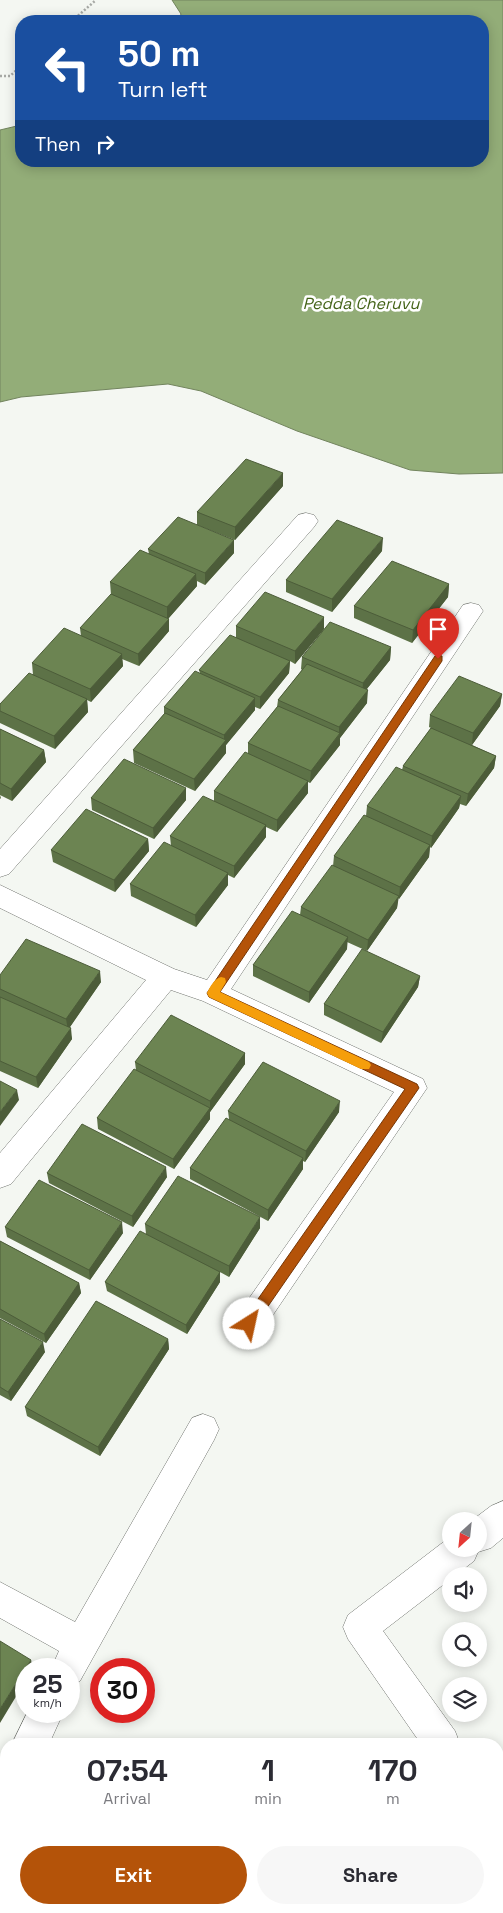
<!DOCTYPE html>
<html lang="en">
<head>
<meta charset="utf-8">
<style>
	:root { --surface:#fff; --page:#f7f7f7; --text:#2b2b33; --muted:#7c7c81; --accent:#b45309 }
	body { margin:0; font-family:"Space Grotesk",sans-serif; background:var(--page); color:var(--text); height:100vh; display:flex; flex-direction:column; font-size:19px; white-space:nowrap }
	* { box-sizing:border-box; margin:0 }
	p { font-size:16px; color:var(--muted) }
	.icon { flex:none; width:28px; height:28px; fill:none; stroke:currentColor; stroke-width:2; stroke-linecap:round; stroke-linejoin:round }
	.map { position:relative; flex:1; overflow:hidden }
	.panel { position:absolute; left:0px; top:1738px; width:504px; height:176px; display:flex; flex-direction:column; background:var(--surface); border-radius:20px 20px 0 0; box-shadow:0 2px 12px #0003 }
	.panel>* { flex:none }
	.banner { position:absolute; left:15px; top:15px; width:474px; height:152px; border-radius:20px; box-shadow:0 2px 12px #0003; background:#1a4fa0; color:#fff; overflow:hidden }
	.needle { width:32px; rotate:207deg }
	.tools { position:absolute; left:442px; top:1512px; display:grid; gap:10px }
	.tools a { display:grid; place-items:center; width:45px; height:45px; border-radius:50%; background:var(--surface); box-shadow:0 2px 12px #0003; font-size:25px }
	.speed { position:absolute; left:15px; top:1658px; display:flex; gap:10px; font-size:25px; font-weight:700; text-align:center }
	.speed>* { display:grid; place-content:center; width:65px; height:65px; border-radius:50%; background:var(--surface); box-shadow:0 2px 12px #0003; line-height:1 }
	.speed small { font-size:12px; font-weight:400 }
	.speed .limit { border:8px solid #d22; background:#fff; color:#111 }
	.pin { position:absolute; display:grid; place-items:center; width:42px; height:42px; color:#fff; margin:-51px -21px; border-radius:50% 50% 50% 0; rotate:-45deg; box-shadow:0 0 5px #0007 }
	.pin .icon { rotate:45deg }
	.me { position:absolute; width:55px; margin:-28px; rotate:35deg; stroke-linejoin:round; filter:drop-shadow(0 0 4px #0008) }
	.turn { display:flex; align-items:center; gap:18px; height:105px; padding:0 20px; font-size:22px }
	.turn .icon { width:65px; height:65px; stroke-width:2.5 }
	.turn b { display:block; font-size:35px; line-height:42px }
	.then { display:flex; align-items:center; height:48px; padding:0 20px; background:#0003; gap:10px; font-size:19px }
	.eta { display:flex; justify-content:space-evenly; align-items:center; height:85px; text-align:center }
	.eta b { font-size:30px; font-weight:700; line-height:35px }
	.cta { display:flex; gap:10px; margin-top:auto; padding:10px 20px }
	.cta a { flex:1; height:58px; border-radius:30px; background:var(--accent); color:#fff; font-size:20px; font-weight:700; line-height:58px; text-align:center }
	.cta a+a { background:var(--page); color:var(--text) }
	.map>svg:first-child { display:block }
</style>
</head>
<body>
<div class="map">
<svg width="503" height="1913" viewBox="0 0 503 1913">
	<rect width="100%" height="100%" fill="#f4f7f2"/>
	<path fill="#93ad78" stroke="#72845e" d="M172,0H503V473L459,474L410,470L297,431L201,391L168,384L21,397L0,402V130L21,125V161H482V21H178L181,14Z"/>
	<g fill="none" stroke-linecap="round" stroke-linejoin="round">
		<defs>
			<path id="minor" d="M306,513L314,515L318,521L314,527L9,874L0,877V849L298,515Z
				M471,603L479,605L483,611L231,989L423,1079L427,1088L260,1334L249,1338L238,1334L233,1324L238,1314L394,1092L203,1001L171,990L11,1184L0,1188V1153L146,980L0,908V885L174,969L207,980L463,605Z
				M203,1414L214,1418L219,1429L214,1440L80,1681L69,1686V1669H51L59,1651L0,1618V1582L75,1622L192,1418Z
				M503,1501V1538L491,1548L478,1552L474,1561L383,1631L455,1731L460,1744H421L348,1639L343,1627L348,1615L450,1537L451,1549H479V1521H471L491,1506Z
				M28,1711H64L49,1744H12Z
				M6,1772V1818L0,1821V1775Z
				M498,1801L503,1803V1845L498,1843Z
				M382,1908H420L418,1913H380Z"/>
		</defs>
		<use href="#minor" stroke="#70736e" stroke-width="1"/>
		<path stroke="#a7a9a5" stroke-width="2.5" stroke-dasharray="2 2" stroke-linecap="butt" d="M72,21L96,0
			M0,76H10L21,66"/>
		<use href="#minor" fill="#fff" fill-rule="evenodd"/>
	</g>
	<path fill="#5d7247" d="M283,486L235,540L197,525V512Z
		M148,549L234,553L205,585L197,581V586L168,619L169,631L139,666L122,659L123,666L91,702L87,700L88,712L55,749L0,723V704L33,675L32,663L81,636L80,628L111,595L110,582L149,554Z
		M382,551L332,612L286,592V580Z
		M449,584L448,597L412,643L354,618V606Z
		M236,626L324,629L295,664L290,661L289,673L260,709L255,707V710L226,745V753L195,791L134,763L133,750L164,714V707L200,673L199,670L236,637Z
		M391,647L390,660L366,690L367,703L340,738V745L310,783L308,782V793L277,832L266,827V837L234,878L228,875V885L196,927L131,896L130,884L171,846L170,836L214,801V791L248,754V743L277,707L278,700L302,670L301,669L302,657Z
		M502,694L500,706L472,745L496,756L494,768L466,806L460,804L459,808L431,848L430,847L429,857L399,899L398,898L397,908L367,951L347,942V949L309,1003L253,976V965L300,915L301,907L333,866L334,856L366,816L367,806L402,770L403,766L431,728L429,727L430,715Z
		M0,729L44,750L46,762L12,801L0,795L1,798L0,799Z
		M186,788V800L154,839L92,810L91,798Z
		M148,839L149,851L115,892L53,862L51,850Z
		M0,975L101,982L69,1028L72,1039L38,1088L0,1071Z
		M420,976L418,987L381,1043L324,1015V1004Z
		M245,1053V1064L210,1112V1119L174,1169L98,1129L97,1118L136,1070L135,1062Z
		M228,1111L339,1112L305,1162L303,1161V1169L268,1221L190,1179V1168L229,1119Z
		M47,1173L167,1177L133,1227L49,1183Z
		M145,1224L260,1228L229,1277L220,1272V1282L187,1334L107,1291L105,1282L146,1234Z
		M5,1227L123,1233L90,1280L7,1237Z
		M0,1241L79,1283L81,1293L46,1343L0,1318Z
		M0,1319L45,1352L11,1401L0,1395Z
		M168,1339L169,1349L100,1456L27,1416L25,1407Z"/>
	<path fill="#4c5c39" d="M283,473V486L235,540V527Z
		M383,538L382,551L332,612V599Z
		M234,540V553L205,585V573Z
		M196,574L197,586L167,620V607Z
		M449,584L448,597L412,643L413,630Z
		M324,617V629L295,664V651Z
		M169,619V631L139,666L138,654Z
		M391,647L390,660L362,695L363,683Z
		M122,654L123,666L91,702L90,689Z
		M290,661L289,673L260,709V697Z
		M368,690L367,703L340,738V745L310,783L311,771L339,735V727Z
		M502,694L500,706L472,745L473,733Z
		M255,698V710L226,745V753L195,791L194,779L224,742V735Z
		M87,699L88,712L55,749L54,736Z
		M44,750L46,762L12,801L11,789Z
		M496,756L494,768L466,806L468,794Z
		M308,781V793L277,832V820Z
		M186,788V800L154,839L153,828Z
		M461,796L459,808L431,848L432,836Z
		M266,825V837L234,878V866Z
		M148,839L149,851L115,892L114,880Z
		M430,845L429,857L399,899L400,887Z
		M228,873V885L196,927L195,915Z
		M399,896L397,908L367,951L368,940Z
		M348,937L347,949L309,1003V992Z
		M100,971L101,982L68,1030L66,1019Z
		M420,976L418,987L381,1043L383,1032Z
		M71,1028L72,1039L38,1088L36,1077Z
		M245,1053V1064L210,1112V1101Z
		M17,1090L19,1100L0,1126V1112Z
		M340,1101L339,1112L305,1162L306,1151Z
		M210,1108V1119L174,1169L173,1159Z
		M303,1158V1169L268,1221V1210Z
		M166,1167L167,1177L133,1227L132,1216Z
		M260,1217V1228L229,1277V1266Z
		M122,1222L123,1233L90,1280L89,1270Z
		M220,1272V1282L187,1334L186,1325Z
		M79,1283L81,1293L46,1343L44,1334Z
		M168,1339L169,1349L100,1456L98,1447Z
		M43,1342L45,1352L11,1401L8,1392Z
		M31,1660L33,1669H26V1680L0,1723V1709Z"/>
	<path fill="#6c8452" stroke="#4c5c39" d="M246,459L283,473L235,527L197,512Z
		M178,517L234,540L205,573L148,549Z
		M337,520L383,538L332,599L286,580Z
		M140,550L196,574L167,607L110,582Z
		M392,561L449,584L413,630L354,606Z
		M265,592L324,617L295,651L236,626Z
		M111,594L169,619L138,654L80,628Z
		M330,622L391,647L363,683L302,657Z
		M64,628L122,654L90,689L32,663Z
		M230,635L290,661L260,697L199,670Z
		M307,664L368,690L339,727L278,700Z
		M195,671L255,698L224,735L164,707Z
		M29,673L87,699L54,736L0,711V704Z
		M459,676L502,694L473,733L430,715Z
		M278,706L340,733L311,771L248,743Z
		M165,713L226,740L194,779L133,750Z
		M431,728L496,756L468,794L403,766Z
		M0,729L44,750L11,789L0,783Z
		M245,752L308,781L277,820L214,791Z
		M124,759L186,788L153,828L91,798Z
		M396,767L461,796L432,836L367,806Z
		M203,796L266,825L234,866L170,836Z
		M86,809L148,839L114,880L51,850Z
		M364,815L430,845L400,887L334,856Z
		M164,842L228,873L195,915L130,884Z
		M332,865L399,896L368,940L301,907Z
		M292,911L348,937L309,992L253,965Z
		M26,939L100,971L66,1019L0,989V975Z
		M362,949L420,976L383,1032L324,1004Z
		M0,997L71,1028L36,1077L0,1061Z
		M171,1015L245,1053L210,1101L135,1062Z
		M263,1062L340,1101L306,1151L228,1111Z
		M134,1069L210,1108L173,1159L97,1118Z
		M0,1081L17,1090L0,1112Z
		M226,1118L303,1158L268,1210L190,1168Z
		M82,1124L166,1167L132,1216L47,1173Z
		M178,1176L260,1217L229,1266L145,1224Z
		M39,1180L122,1222L89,1270L5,1227Z
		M140,1231L220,1272L186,1325L105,1282Z
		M0,1241L79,1283L44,1334L0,1309Z
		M96,1301L168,1339L98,1447L25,1407Z
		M0,1319L43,1342L8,1392L0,1387Z
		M0,1641L31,1660L0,1709Z"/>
	<path fill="#b45309" stroke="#753606" d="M438,655L442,656V661L220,992L417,1084L419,1088L253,1328L249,1330L244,1328L242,1324L244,1319L405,1089L209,997L207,993L435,656Z"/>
	<path fill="#f59e0b" d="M221,977L225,978L226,982L220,992L369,1062L371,1065L369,1069H361L209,997L207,993C210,987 214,979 221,977Z"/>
	<g text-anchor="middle" stroke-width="5" stroke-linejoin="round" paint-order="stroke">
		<g font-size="16" font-style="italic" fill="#436317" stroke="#fff">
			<text x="361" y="309">Pedda Cheruvu</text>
		</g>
	</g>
</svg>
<div class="tools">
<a><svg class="needle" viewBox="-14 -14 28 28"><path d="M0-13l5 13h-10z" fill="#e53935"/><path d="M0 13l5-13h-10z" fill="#7c7c81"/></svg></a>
<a><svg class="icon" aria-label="sound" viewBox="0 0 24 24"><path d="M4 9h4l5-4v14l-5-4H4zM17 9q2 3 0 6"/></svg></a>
<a><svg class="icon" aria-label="search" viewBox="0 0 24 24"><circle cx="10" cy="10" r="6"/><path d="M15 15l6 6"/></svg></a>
<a><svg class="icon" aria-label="layers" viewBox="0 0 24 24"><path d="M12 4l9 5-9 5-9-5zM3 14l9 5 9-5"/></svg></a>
</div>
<div class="speed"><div>25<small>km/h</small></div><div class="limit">30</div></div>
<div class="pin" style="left:438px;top:659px;background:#d93025"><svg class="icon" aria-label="arrive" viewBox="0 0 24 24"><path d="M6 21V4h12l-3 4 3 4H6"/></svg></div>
<svg class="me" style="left:249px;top:1324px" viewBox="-20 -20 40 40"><circle r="19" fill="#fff"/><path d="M0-13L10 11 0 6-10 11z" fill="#b45309"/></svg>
<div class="banner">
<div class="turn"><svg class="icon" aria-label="left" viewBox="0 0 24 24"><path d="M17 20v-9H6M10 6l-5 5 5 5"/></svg><div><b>50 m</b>Turn left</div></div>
<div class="then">Then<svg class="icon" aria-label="right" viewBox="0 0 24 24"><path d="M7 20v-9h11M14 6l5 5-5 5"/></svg></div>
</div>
<section class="panel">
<div class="eta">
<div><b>07:54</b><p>Arrival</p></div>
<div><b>1</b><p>min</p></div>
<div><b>170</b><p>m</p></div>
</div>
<div class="cta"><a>Exit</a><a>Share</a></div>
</section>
</div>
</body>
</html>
